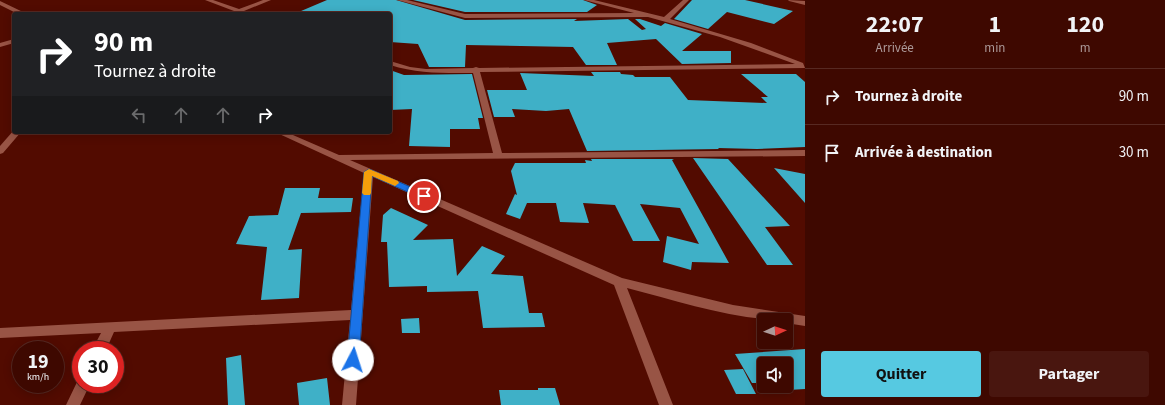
<!DOCTYPE html>
<html lang="fr">
<head>
<meta charset="utf-8">
<style>
	:root { --surface:#3e0800; --page:#49160f; --text:#f1f3f6; --muted:#ad9a99; --line:#572922; --accent:#56c9e1 }
	body { margin:0; font-family:"Source Sans 3",sans-serif; background:var(--page); color:var(--text); height:100vh; display:flex; flex-direction:column; font-size:15px; white-space:nowrap }
	* { box-sizing:border-box; margin:0 }
	p { font-size:13px; color:var(--muted) }
	.icon { flex:none; width:22px; height:22px; fill:none; stroke:currentColor; stroke-width:2; stroke-linecap:round; stroke-linejoin:round }
	.map { position:relative; flex:1; overflow:hidden }
	.sheet { display:flex; flex-direction:column; background:var(--surface); width:360px }
	.sheet>* { flex:none }
	.hud { position:absolute; left:12px; top:12px; width:380px; height:122px; border-radius:4px; box-shadow:0 2px 10px #0003,0 0 0 1px var(--line); background:#202124; color:#fff; overflow:hidden }
	.needle { width:26px; rotate:87deg }
	.buttons { position:absolute; left:757px; top:313px; display:grid; gap:8px }
	.buttons a { display:grid; place-items:center; width:36px; height:36px; border-radius:4px; background:var(--surface); box-shadow:0 2px 10px #0003,0 0 0 1px var(--line); font-size:20px }
	.speed { position:absolute; left:12px; top:341px; display:flex; gap:8px; font-size:20px; font-weight:700; text-align:center }
	.speed>* { display:grid; place-content:center; width:52px; height:52px; border-radius:50%; background:var(--surface); box-shadow:0 2px 10px #0003,0 0 0 1px var(--line); line-height:1 }
	.speed small { font-size:10px; font-weight:400 }
	.speed .limit { border:6px solid #d22; background:#fff; color:#111 }
	.pin { position:absolute; display:grid; place-items:center; width:34px; height:34px; color:#fff; margin:-17px; border:2px solid #fff; border-radius:50%; box-shadow:0 1px 4px #0007 }
	.me { position:absolute; width:44px; margin:-22px; rotate:5deg; stroke-linejoin:round; filter:drop-shadow(0 0 3px #0008) }
	.turn { display:flex; align-items:center; gap:14px; height:84px; padding:0 16px; font-size:18px }
	.turn .icon { width:52px; height:52px; stroke-width:2.5 }
	.turn b { display:block; font-size:28px; line-height:34px }
	.lanes { display:flex; align-items:center; height:38px; padding:0 16px; background:#0003; justify-content:center; gap:20px; direction:ltr }
	.lanes .off { opacity:.35 }
	.eta { display:flex; justify-content:space-evenly; align-items:center; height:68px; text-align:center }
	.eta b { font-size:24px; font-weight:700; line-height:28px }
	.cta { display:flex; gap:8px; margin-top:auto; padding:8px 16px }
	.cta a { flex:1; height:46px; border-radius:4px; background:var(--accent); color:#111; font-size:16px; font-weight:700; line-height:46px; text-align:center }
	.cta a+a { background:var(--page); color:var(--text) }
	ul { padding:0; list-style:none }
	li { display:flex; align-items:center; gap:12px; height:56px; padding:0 16px; border-top:1px solid var(--line) }
	li div { flex:1 }
	li b { display:block; font-size:15px }
	li em { font-style:normal }
	main { display:flex; flex:1; min-height:0 }
	.map>svg:first-child { display:block }
</style>
</head>
<body>
<main>
<div class="map">
<svg width="805" height="405" viewBox="0 0 805 405">
	<rect width="100%" height="100%" fill="#520b00"/>
	<path fill="#3fb0c7" d="M327,0H396L465,20L577,19L574,21L628,19L642,30L646,29L635,19H640L661,26L665,23L702,34L682,51H731V63L682,64L656,39L607,43L617,65H586L573,47L466,45L465,67H429L418,44L390,42V14H294Z
		M413,0H583L597,5L587,12H465Z
		M692,0H745L793,11L774,24L727,12L708,29L674,19Z
		M390,70L404,75L472,74L483,118H478L480,129H450V147L409,146L412,109L390,110Z
		M591,72H620L621,74L633,75L635,77H670L688,100L767,103L761,97H768L741,74H796L805,82V147L757,149L718,148L719,149L587,151L569,109L546,111L512,109L515,117H494L487,90H527L520,73L594,76Z
		M693,158L728,159L790,226L765,227L793,265H767Z
		M591,159H674L672,160L729,263L692,262L691,270L663,262L667,236L699,244L680,208L640,204L660,241H633L615,205L583,203L589,223L560,222L556,203H527L520,219L506,214L515,194L517,195L511,171L515,163H586L585,160L592,161Z
		M774,168L805,174V203Z
		M285,188H320L318,198H353L351,212L301,213L288,250L302,249L299,298L261,300L267,247L236,244L249,216L278,215Z
		M391,208L428,225L413,240L453,239L457,276L482,246L505,256L491,274L523,276L529,313H542L545,327L483,328L478,291L427,292V286L389,287L387,242H381L383,215Z
		M419,318L420,333H402L401,319Z
		M805,349V389L789,390L786,386V364H764V383H752L735,354Z
		M241,355L245,405H228L226,358Z
		M743,369L756,394H736L724,370Z
		M327,378L330,405H299L297,383Z
		M538,388H555L560,405H501L499,390H538Z"/>
	<g fill="none" stroke-linecap="round" stroke-linejoin="round">
		<path fill="#985445" fill-rule="evenodd" d="M205,0H213L239,9L263,0H271L244,11L250,14L234,13V11Z
			M397,0H407L465,14L634,13L584,0H594L664,17L683,0H689L670,19L751,43L803,63L805,68L480,72L502,153L805,150V156L350,160L622,278L733,305L805,316V326L786,323V320C732,320 679,301 627,288L673,405H659L614,285L373,177L356,405H342L350,320L114,332L106,350H92L101,333L0,338V328L351,310L364,173L275,132H286L339,155L493,153L473,73C444,73 418,74 390,65V61L410,67L426,69L473,68L476,67L479,68L795,64L720,37L648,17L465,18Z
			M788,0L805,1V5L789,1Z
			M0,1L25,13L26,14H18L0,5Z
			M14,39V43L0,47V43Z
			M14,130V132H21L3,153L0,154V146Z
			M81,379V384H90L80,405H66L78,380Z"/>
	</g>
	<path fill="#1a73e8" stroke="#114b97" d="M369,169L427,194L429,196L424,199L421,198L372,176L359,360L357,364L353,365L348,364L347,360L364,172Z"/>
	<path fill="#f59e0b" d="M369,169L398,181L399,183L395,186L372,176L371,193L370,195H364L362,193L364,172Z"/>
</svg>
<div class="buttons">
<a><svg class="needle" viewBox="-14 -14 28 28"><path d="M0-13l5 13h-10z" fill="#e53935"/><path d="M0 13l5-13h-10z" fill="#ad9a99"/></svg></a>
<a><svg class="icon" aria-label="sound" viewBox="0 0 24 24"><path d="M4 9h4l5-4v14l-5-4H4zM17 9q2 3 0 6"/></svg></a>
</div>
<div class="speed"><div>19<small>km/h</small></div><div class="limit">30</div></div>
<div class="pin" style="left:424px;top:196px;background:#d93025"><svg class="icon" aria-label="arrive" viewBox="0 0 24 24"><path d="M6 21V4h12l-3 4 3 4H6"/></svg></div>
<svg class="me" style="left:353px;top:360px" viewBox="-20 -20 40 40"><circle r="19" fill="#fff"/><path d="M0-13L10 11 0 6-10 11z" fill="#1a73e8"/></svg>
<div class="hud">
<div class="turn"><svg class="icon" aria-label="right" viewBox="0 0 24 24"><path d="M7 20v-9h11M14 6l5 5-5 5"/></svg><div><b>90 m</b>Tournez à droite</div></div>
<div class="lanes"><svg class="icon off" aria-label="left" viewBox="0 0 24 24"><path d="M17 20v-9H6M10 6l-5 5 5 5"/></svg><svg class="icon off" aria-label="ahead" viewBox="0 0 24 24"><path d="M12 20V5M6 11l6-6 6 6"/></svg><svg class="icon off" aria-label="ahead" viewBox="0 0 24 24"><path d="M12 20V5M6 11l6-6 6 6"/></svg><svg class="icon" aria-label="right" viewBox="0 0 24 24"><path d="M7 20v-9h11M14 6l5 5-5 5"/></svg></div>
</div>
</div>
<section class="sheet">
<div class="eta">
<div><b>22:07</b><p>Arrivée</p></div>
<div><b>1</b><p>min</p></div>
<div><b>120</b><p>m</p></div>
</div>
<ul>
<li><svg class="icon" aria-label="right" viewBox="0 0 24 24"><path d="M7 20v-9h11M14 6l5 5-5 5"/></svg><div><b>Tournez à droite</b></div><em>90 m</em></li>
<li><svg class="icon" aria-label="arrive" viewBox="0 0 24 24"><path d="M6 21V4h12l-3 4 3 4H6"/></svg><div><b>Arrivée à destination</b></div><em>30 m</em></li>
</ul>
<div class="cta"><a>Quitter</a><a>Partager</a></div>
</section>
</main>
</body>
</html>
